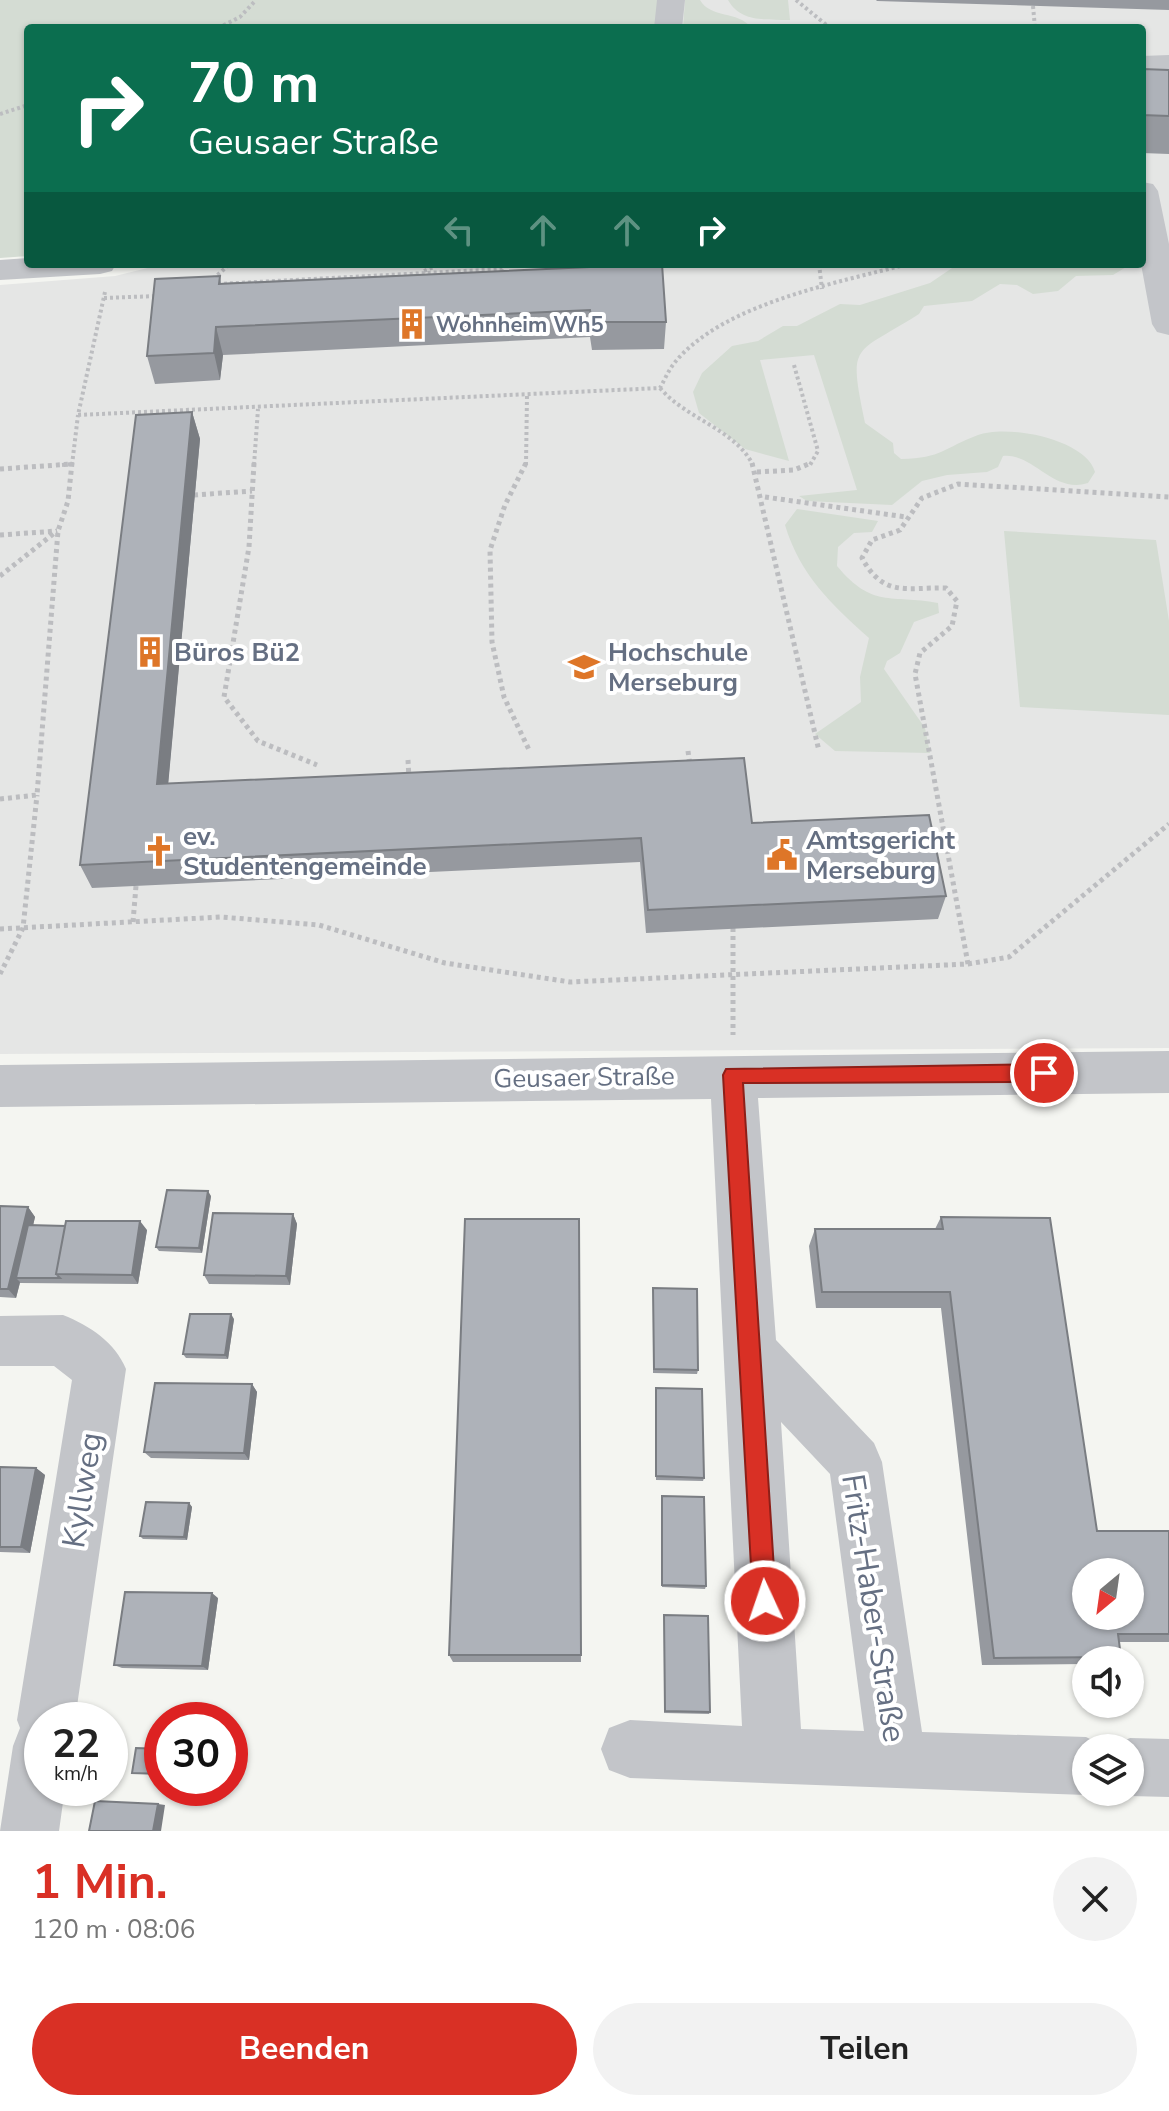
<!DOCTYPE html>
<html lang="de">
<head>
<meta charset="utf-8">
<style>
	:root { --surface:#fff; --page:#f2f2f2; --text:#222; --muted:#767676; --accent:#d93025 }
	body { margin:0; font-family:"Nunito Sans",sans-serif; background:var(--page); color:var(--text); height:100vh; display:flex; flex-direction:column; font-size:30px; white-space:nowrap }
	* { box-sizing:border-box; margin:0 }
	p { font-size:26px; color:var(--muted) }
	.icon { flex:none; width:44px; height:44px; fill:none; stroke:currentColor; stroke-width:2; stroke-linecap:round; stroke-linejoin:round }
	.map { position:relative; height:1831px; overflow:hidden }
	.sheet { display:flex; flex-direction:column; background:var(--surface); flex:1 }
	.sheet>* { flex:none }
	.top-card { position:absolute; left:24px; top:24px; width:1122px; height:244px; border-radius:8px; box-shadow:0 2px 6px #0004; background:#0b6e4f; color:#fff; overflow:hidden }
	.needle { width:52px; rotate:209deg }
	.fabs { position:absolute; left:1072px; top:1558px; display:grid; gap:16px }
	.fabs a { display:grid; place-items:center; width:72px; height:72px; border-radius:50%; background:var(--surface); box-shadow:0 2px 6px #0004; font-size:40px }
	.speed { position:absolute; left:24px; top:1702px; display:flex; gap:16px; font-size:40px; font-weight:700; text-align:center }
	.speed>* { display:grid; place-content:center; width:104px; height:104px; border-radius:50%; background:var(--surface); box-shadow:0 2px 6px #0004; line-height:1 }
	.speed small { font-size:20px; font-weight:400 }
	.speed .limit { border:12px solid #d22; background:#fff; color:#111 }
	.pin { position:absolute; display:grid; place-items:center; width:68px; height:68px; color:#fff; margin:-34px; border:4px solid #fff; border-radius:50%; box-shadow:0 2px 8px #0007 }
	.me { position:absolute; width:88px; margin:-44px; rotate:357deg; stroke-linejoin:round; filter:drop-shadow(0 0 6px #0008) }
	.turn { display:flex; align-items:center; gap:28px; height:168px; padding:0 32px; font-size:36px }
	.turn .icon { width:104px; height:104px; stroke-width:2.5 }
	.turn b { display:block; font-size:56px; line-height:68px }
	.lanes { display:flex; align-items:center; height:76px; padding:0 32px; background:#0003; justify-content:center; gap:40px; direction:ltr }
	.lanes .off { opacity:.35 }
	.round { display:grid; place-items:center; flex:none; width:84px; height:84px; border-radius:42px; background:var(--page) }
	.summary { display:flex; align-items:center; justify-content:space-between; height:136px; padding:0 32px }
	h1 { font-size:48px; font-weight:700; line-height:60px; color:var(--accent) }
	.button { display:flex; gap:16px; margin-top:auto; padding:16px 32px }
	.button a { flex:1; height:92px; border-radius:48px; background:var(--accent); color:#fff; font-size:32px; font-weight:700; line-height:92px; text-align:center }
	.button a+a { background:var(--page); color:var(--text) }
	.map>svg:first-child { display:block }
</style>
</head>
<body>
<div class="map">
<svg width="1169" height="1831" viewBox="0 0 1169 1831">
	<rect width="100%" height="100%" fill="#f4f5f1"/>
	<path fill="#e5e6e5" d="M660,0H1169V1048L0,1054V285L115,276L164,264H1142V28H657Z"/>
	<path fill="#d4dcd3" d="M0,0H660L657,28H28V256L0,258Z
		M685,0H700C711,19 737,10 752,28H683Z
		M728,0H788L790,20C766,19 741,23 728,0Z
		M958,264H1131L1113,275L1076,276L1058,291L1033,294L1017,285L1000,284L972,301L924,306L919,314C853,356 848,341 865,423L893,443L894,453L901,459C943,458 943,448 978,435C1007,424 1086,439 1095,472L1088,483C1053,494 1034,453 1003,456L998,467L987,472L947,475L922,481L892,505L807,501L799,496L857,490L814,355L760,360L789,461L745,449L699,413L693,392L702,373L732,346L758,341L783,326H797L840,304L860,305L930,283Z
		M797,509L878,521L872,532L854,533L838,547L837,566C873,609 890,594 938,603L939,613L914,622L900,653L887,661L884,669L925,728L930,753L835,751L815,734L861,702L860,677L869,638C831,604 800,575 785,525Z
		M1004,531L1156,540L1169,621V715L1020,707Z"/>
	<g fill="none" stroke-linecap="round" stroke-linejoin="round">
		<path stroke="#bcbdc0" stroke-width="4" stroke-dasharray="3 3" stroke-linecap="butt" d="M796,0L830,28
			M1033,6L1035,28
			M218,28L240,17L256,0
			M0,114L28,105
			M819,264L822,289
			M424,271L441,264
			M213,279L230,264
			M218,284L502,269L506,264
			M105,292L78,415L660,388C665,379 669,369 676,361C725,303 837,283 908,264
			M104,298L157,296
			M794,365L818,451L810,465
			M660,388C686,419 735,429 753,465
			M62,465L72,464
			M72,465L78,415
			M254,465L258,409
			M526,465L527,395"/>
		<path stroke="#bcbdc0" stroke-width="5" stroke-dasharray="4 4" stroke-linecap="butt" d="M254,463L249,547L224,697L258,741L317,765
			M526,463L505,505L490,550L492,642L504,697L530,752
			M752,463L819,751
			M0,469L72,464
			M757,472L794,470L811,463
			M194,495L252,491
			M765,497L906,517
			M0,535L57,531
			M0,576L57,531
			M688,751L690,766
			M408,760L409,779
			M0,799L37,795L58,531L68,501L72,463
			M133,922L136,886
			M733,928V1035
			M0,929L221,917L319,925L445,963L570,982L968,964L915,674L920,653L952,626L957,601L946,588C906,587 884,598 862,558L872,540L900,530L922,498L958,484L1169,497
			M968,964L1009,957L1169,824
			M0,974L23,928L37,795"/>
		<path fill="#c3c5c9" fill-rule="evenodd" d="M657,0H685L682,28H654Z
			M1169,55V73L1142,74V56Z
			M1142,182L1153,184L1158,191L1169,244V335L1157,332L1152,324L1141,264Z
			M28,258V264H116L112,271L100,274L0,280V260Z
			M1169,1051V1093L758,1098L776,1340L874,1443L882,1462L922,1732L1086,1737L1108,1748H1086V1792H1094L1086,1795L630,1778L609,1770L601,1749L609,1728L630,1720L742,1726L711,1099L0,1107V1065ZM781,1422L830,1474L864,1731L801,1729Z
			M63,1315C90,1326 115,1342 126,1369L75,1720H42V1788H65L59,1831H0L13,1746L20,1728L17,1720L72,1380L54,1366H0V1316Z
			M1130,1738L1169,1739V1797L1130,1796L1119,1792H1130V1748H1108Z"/>
	</g>
	<path fill="#96999f" d="M876,0H1169V10L877,1Z
		M1142,69L1169,70V154L1142,153Z
		M588,264H662L666,322L664,349L592,350L590,337L223,355L220,380L155,384L147,356L220,276L221,283L588,267Z
		M192,412L200,439L168,783L752,823L946,896L938,919L646,933L640,862L92,888L80,865Z
		M211,1196L202,1253L159,1251L156,1247Z
		M0,1206L28,1207L35,1217L33,1225L147,1230L138,1284L20,1283L16,1298L0,1297Z
		M293,1214L297,1224L290,1285L209,1284L204,1275Z
		M941,1217L1097,1531H1169V1642H1119L1121,1657L1114,1660H1086V1664L982,1665L941,1308H816L809,1246L815,1229H935Z
		M579,1219L581,1662H453L449,1655Z
		M653,1292L698,1370L697,1374L653,1373Z
		M234,1319L228,1359L186,1358L183,1354Z
		M252,1384L257,1392L249,1460L151,1458L144,1452Z
		M655,1392L704,1478L703,1481L656,1480Z
		M0,1467L36,1468L45,1475L30,1553L0,1552Z
		M662,1496L706,1586L705,1589L662,1587Z
		M189,1503L192,1507L187,1540L143,1539L140,1536Z
		M218,1598L208,1670L122,1668L114,1665Z
		M664,1615L710,1712L709,1714L664,1713Z"/>
	<path fill="#7a7d82" d="M216,327L223,355L220,380L214,353Z
		M192,412L200,439L166,808L157,784Z
		M208,1191L211,1196L202,1253L199,1248Z
		M28,1207L35,1217L21,1278H16L20,1282L16,1298L8,1289Z
		M293,1214L297,1224L290,1285L286,1276Z
		M140,1221L147,1230L138,1284L132,1275Z
		M231,1314L234,1319L228,1359L225,1355Z
		M252,1384L257,1392L249,1460L244,1453Z
		M36,1468L45,1475L30,1553L21,1547Z
		M189,1503L192,1507L187,1540L184,1537Z
		M212,1593L218,1598L208,1670L202,1666Z
		M158,1804L165,1805L161,1831H153Z"/>
	<path fill="#aeb2b9" stroke="#7a7d82" stroke-width="2" fill-rule="evenodd" d="M1142,69L1169,70V116L1142,115Z
		M589,264H662L666,322H592L590,310L216,327L214,353L147,356L155,279L220,276L219,284L589,267Z
		M192,412L157,784L744,758L752,823L929,815L946,896L648,910L641,838L80,865L136,415Z
		M167,1190L208,1191L199,1248L156,1247Z
		M0,1206L28,1207L8,1289H0Z
		M213,1213L293,1214L286,1276L204,1275Z
		M941,1217L1050,1218L1097,1531H1169V1634H1118L1121,1657L994,1658L950,1292H822L815,1229H943ZM1086,1572H1130V1616H1086Z
		M465,1219H579L581,1655H449Z
		M66,1221H140L132,1275L56,1274Z
		M28,1225L65,1226L56,1274L60,1278H16Z
		M653,1288L697,1289L698,1370L654,1369Z
		M190,1314H231L225,1355L183,1354Z
		M155,1383L252,1384L244,1453L144,1452Z
		M656,1388L702,1389L704,1478L656,1476Z
		M0,1467L36,1468L21,1547H0Z
		M662,1496L704,1497L706,1586L662,1585Z
		M146,1502L189,1503L184,1537L140,1536Z
		M125,1592L212,1593L202,1666L114,1665Z
		M664,1615L708,1616L710,1712L665,1711Z
		M136,1748L162,1749V1774L132,1773Z
		M95,1801L158,1804L153,1831H89Z"/>
	<path fill="#d93025" stroke="#8d1f18" stroke-width="2" d="M1044,1064L1054,1073L1044,1082L743,1083L776,1601L773,1609L765,1613L756,1609L753,1601L723,1075L726,1069Z"/>
	<defs>
		<symbol id="building-bare" viewBox="-9 -9 18 18"><path d="M-4-6H4V6H1V3H-1V6H-4ZM-2.5-4.3h1.7v1.8h-1.7ZM.8-4.3h1.7v1.8H.8ZM-2.5-1h1.7V.8h-1.7ZM.8-1h1.7V.8H.8Z" fill="#de7628" stroke="#fff" stroke-width="2.5" paint-order="stroke"/></symbol>
		<symbol id="university-bare" viewBox="-9 -9 18 18"><path d="M0-5L7-2L0 1L-7-2ZM-4 1L0 2.5L4 1V4Q0 6-4 4Z" fill="#de7628" stroke="#fff" stroke-width="2.5" paint-order="stroke"/></symbol>
		<symbol id="church-bare" viewBox="-9 -9 18 18"><path d="M-1.2-6h2.4v3.5h3.3v2.4h-3.3V6h-2.4V-.1h-3.3v-2.4h3.3Z" fill="#de7628" stroke="#fff" stroke-width="2.5" paint-order="stroke"/></symbol>
		<symbol id="civic-bare" viewBox="-9 -9 18 18"><path d="M-.6-6.5H3V-4.5H.6V-3L4-1V1h2V6H-6V1h2V-1L-.6-3ZM-1.2 2.5V6h2.4V2.5Z" fill="#de7628" stroke="#fff" stroke-width="2.5" paint-order="stroke"/></symbol>
	</defs>
	<g fill-rule="evenodd">
		<use href="#building-bare" x="390" y="302" width="44" height="44"/>
		<use href="#building-bare" x="128" y="630" width="44" height="44"/>
		<use href="#university-bare" x="562" y="645" width="44" height="44"/>
		<use href="#church-bare" x="137" y="829" width="44" height="44"/>
		<use href="#civic-bare" x="760" y="833" width="44" height="44"/>
	</g>
	<g text-anchor="middle" stroke-width="8" stroke-linejoin="round" paint-order="stroke">
		<g font-size="22" font-weight="bold" fill="#656f82" stroke="#fff" text-anchor="start">
			<text x="436" y="332">Wohnheim Wh5</text>
		</g>
		<g font-size="26" font-weight="bold" fill="#656f82" stroke="#fff" text-anchor="start">
			<text x="174" y="661">Büros Bü2</text>
			<text x="608" y="661">Hochschule<tspan x="608" dy="30">Merseburg</tspan></text>
			<text x="183" y="845">ev.<tspan x="183" dy="30">Studentengemeinde</tspan></text>
			<text x="806" y="849">Amtsgericht<tspan x="806" dy="30">Merseburg</tspan></text>
		</g>
		<g font-size="26" fill="#656f82" stroke="#fff">
			<text transform="translate(584 1077) rotate(-1)" y="9">Geusaer Straße</text>
		</g>
		<g font-size="32" fill="#656f82" stroke="#fff">
			<text transform="translate(82 1490) rotate(-81)" y="11">Kyllweg</text>
			<text transform="translate(874 1608) rotate(81)" y="11">Fritz-Haber-Straße</text>
		</g>
	</g>
</svg>
<div class="fabs">
<a><svg class="needle" viewBox="-14 -14 28 28"><path d="M0-13l5 13h-10z" fill="#e53935"/><path d="M0 13l5-13h-10z" fill="#767676"/></svg></a>
<a><svg class="icon" aria-label="sound" viewBox="0 0 24 24"><path d="M4 9h4l5-4v14l-5-4H4zM17 9q2 3 0 6"/></svg></a>
<a><svg class="icon" aria-label="layers" viewBox="0 0 24 24"><path d="M12 4l9 5-9 5-9-5zM3 14l9 5 9-5"/></svg></a>
</div>
<div class="speed"><div>22<small>km/h</small></div><div class="limit">30</div></div>
<div class="pin" style="left:1044px;top:1073px;background:#d93025"><svg class="icon" aria-label="arrive" viewBox="0 0 24 24"><path d="M6 21V4h12l-3 4 3 4H6"/></svg></div>
<svg class="me" style="left:765px;top:1601px" viewBox="-20 -20 40 40"><circle r="17" fill="#d93025" stroke="#fff" stroke-width="3"/><path d="M0-11L8 9 0 5-8 9z" fill="#fff"/></svg>
<div class="top-card">
<div class="turn"><svg class="icon" aria-label="right" viewBox="0 0 24 24"><path d="M7 20v-9h11M14 6l5 5-5 5"/></svg><div><b>70 m</b>Geusaer Straße</div></div>
<div class="lanes"><svg class="icon off" aria-label="left" viewBox="0 0 24 24"><path d="M17 20v-9H6M10 6l-5 5 5 5"/></svg><svg class="icon off" aria-label="ahead" viewBox="0 0 24 24"><path d="M12 20V5M6 11l6-6 6 6"/></svg><svg class="icon off" aria-label="ahead" viewBox="0 0 24 24"><path d="M12 20V5M6 11l6-6 6 6"/></svg><svg class="icon" aria-label="right" viewBox="0 0 24 24"><path d="M7 20v-9h11M14 6l5 5-5 5"/></svg></div>
</div>
</div>
<section class="sheet">
<div class="summary"><div><h1>1 Min.</h1><p>120 m · 08:06</p></div><a class="round"><svg class="icon" aria-label="close" viewBox="0 0 24 24"><path d="M6 6l12 12M18 6L6 18"/></svg></a></div>
<div class="button"><a>Beenden</a><a>Teilen</a></div>
</section>
</body>
</html>
